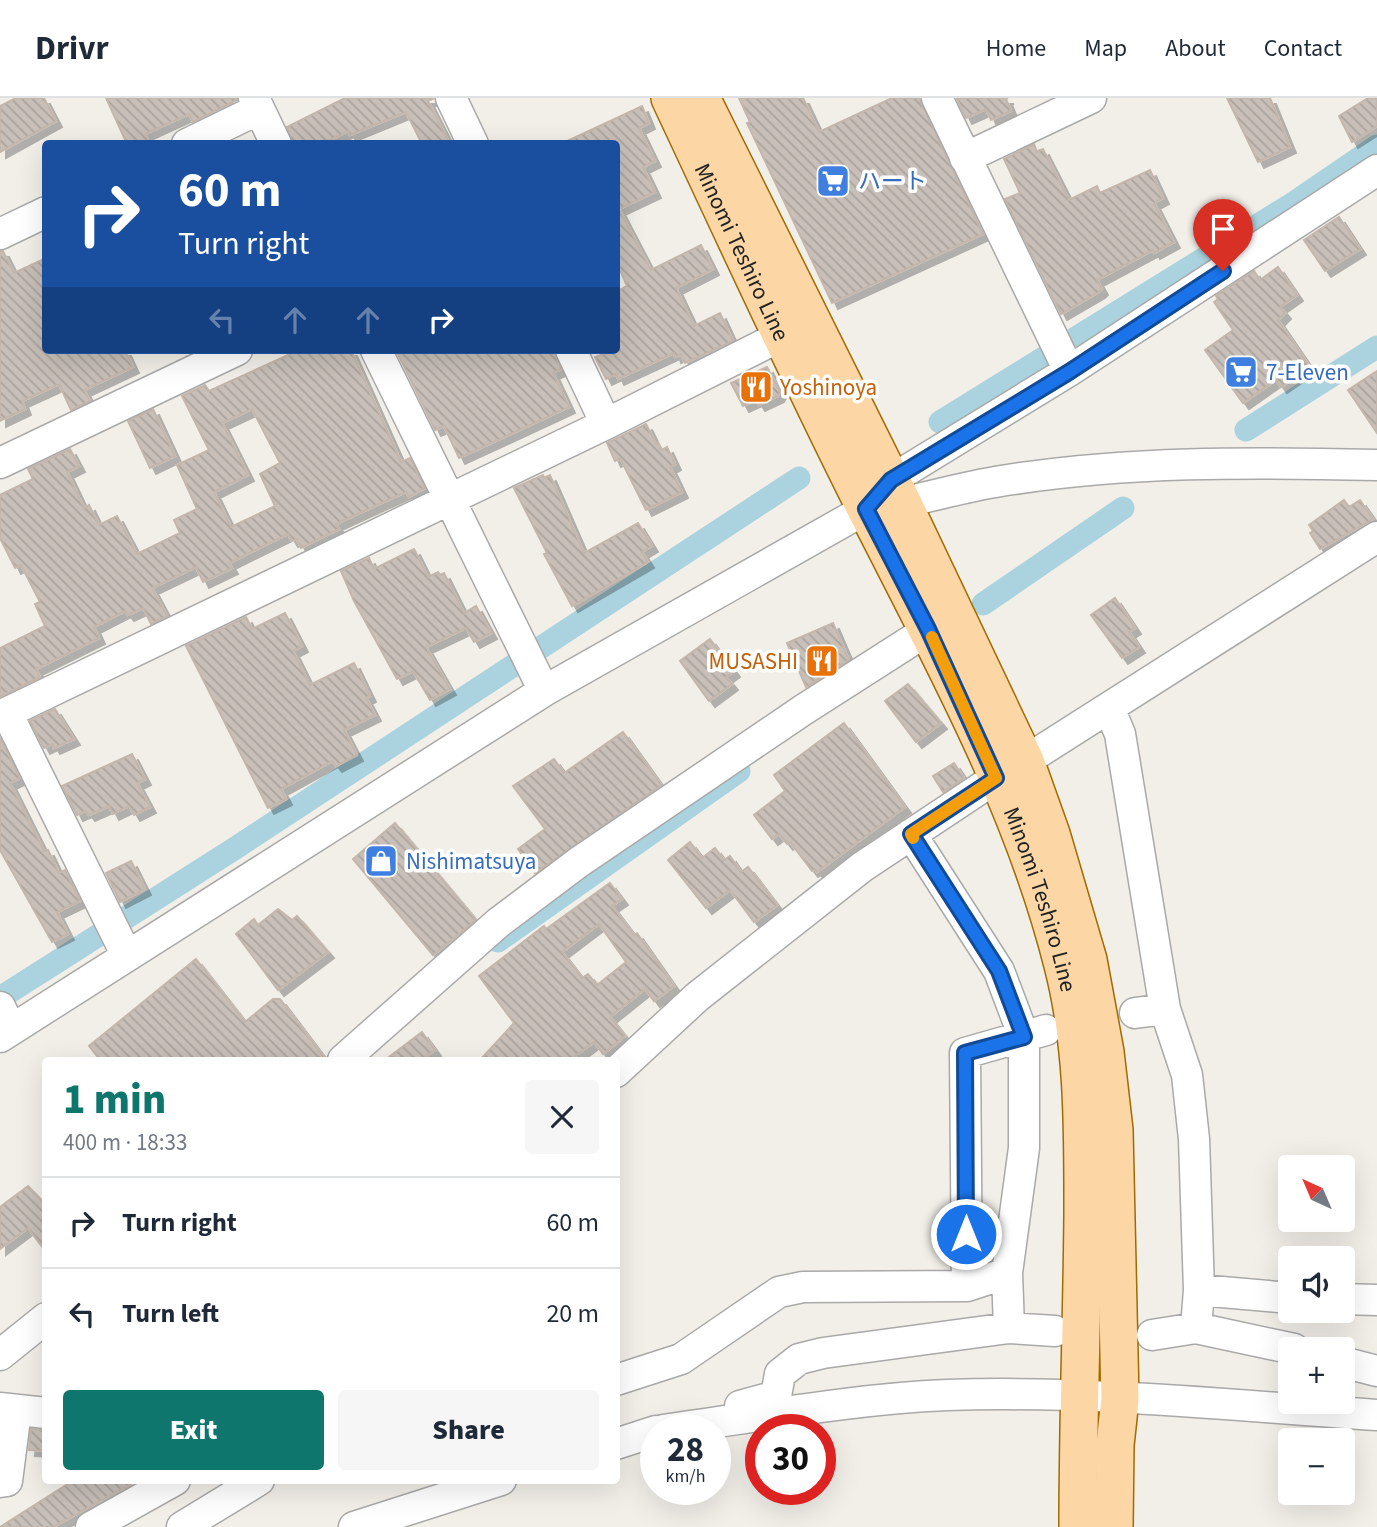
<!DOCTYPE html>
<html lang="en">
<head>
<meta charset="utf-8">
<style>
	:root { --surface:#fff; --page:#f6f6f7; --text:#1f2937; --muted:#747a83; --line:#e0e1e3; --accent:#0f766e }
	body { margin:0; font-family:"Source Sans 3","Noto Sans JP",sans-serif; background:var(--page); color:var(--text); height:100vh; display:flex; flex-direction:column; font-size:26px; white-space:nowrap }
	* { box-sizing:border-box; margin:0 }
	p { font-size:23px; color:var(--muted) }
	.icon { flex:none; width:38px; height:38px; fill:none; stroke:currentColor; stroke-width:2; stroke-linecap:round; stroke-linejoin:round }
	.map { position:relative; flex:1; overflow:hidden }
	.sheet { position:absolute; left:42px; top:959px; width:578px; height:427px; display:flex; flex-direction:column; background:var(--surface); border-radius:7px; box-shadow:0 7px 28px #0002 }
	.sheet>* { flex:none }
	.top-card { position:absolute; left:42px; top:42px; width:578px; height:214px; border-radius:7px; box-shadow:0 7px 28px #0002; background:#1a4fa0; color:#fff; overflow:hidden }
	.needle { width:46px; rotate:316deg }
	.controls { position:absolute; left:1278px; top:1057px; display:grid; gap:14px }
	.controls a { display:grid; place-items:center; width:77px; height:77px; border-radius:7px; background:var(--surface); box-shadow:0 7px 28px #0002; font-size:35px }
	.speed { position:absolute; left:640px; top:1316px; display:flex; gap:14px; font-size:35px; font-weight:700; text-align:center }
	.speed>* { display:grid; place-content:center; width:91px; height:91px; border-radius:50%; background:var(--surface); box-shadow:0 7px 28px #0002; line-height:1 }
	.speed small { font-size:18px; font-weight:400 }
	.speed .limit { border:10px solid #d22; background:#fff; color:#111 }
	.pin { position:absolute; display:grid; place-items:center; width:60px; height:60px; color:#fff; margin:-72px -30px; border-radius:50% 50% 50% 0; rotate:-45deg; box-shadow:0 0 7px #0007 }
	.pin .icon { rotate:45deg }
	.me { position:absolute; width:77px; margin:-38px; rotate:0deg; stroke-linejoin:round; filter:drop-shadow(0 0 5px #0008) }
	.turn { display:flex; align-items:center; gap:24px; height:147px; padding:0 21px; font-size:32px }
	.turn .icon { width:91px; height:91px; stroke-width:2.5 }
	.turn b { display:block; font-size:49px; line-height:60px }
	.lanes { display:flex; align-items:center; height:66px; padding:0 21px; background:#0003; justify-content:center; gap:35px; direction:ltr }
	.lanes .off { opacity:.35 }
	.round { display:grid; place-items:center; flex:none; width:74px; height:74px; border-radius:7px; background:var(--page) }
	.headline { display:flex; align-items:center; justify-content:space-between; height:119px; padding:0 21px }
	h1 { font-size:42px; font-weight:800; line-height:52px; color:var(--accent) }
	.action { display:flex; gap:14px; margin-top:auto; padding:14px 21px }
	.action a { flex:1; height:80px; border-radius:7px; background:var(--accent); color:#fff; font-size:28px; font-weight:800; line-height:80px; text-align:center }
	.action a+a { background:var(--page); color:var(--text) }
	ul { padding:0; list-style:none }
	li { display:flex; align-items:center; gap:21px; height:91px; padding:0 21px; border-top:2px solid var(--line) }
	li div { flex:1 }
	li b { display:block; font-size:26px }
	li em { font-style:normal }
	header { display:flex; align-items:center; gap:42px; box-sizing:border-box; height:98px; padding:0 35px; background:var(--surface); border-bottom:2px solid var(--line) }
	header strong { font-size:33px }
	nav { display:flex; gap:38px; margin-inline-start:auto; font-size:24px }
	.map>svg:first-child { display:block }
</style>
</head>
<body>
<header>
<strong>Drivr</strong>
<nav><a>Home</a><a>Map</a><a>About</a><a>Contact</a></nav>
</header>
<div class="map">
<svg width="1377" height="1429" viewBox="0 0 1377 1429">
	<defs>
		<pattern id="building-back-hatch" width="6" height="6" patternUnits="userSpaceOnUse" patternTransform="scale(1.75)"><rect width="6" height="6" fill="#c7bfb8"/><path d="M-1 5l2 2M0 0l6 6M5-1l2 2" fill="none" stroke="#aba49e"/></pattern>
		<filter id="shadow"><feDropShadow dx="6" dy="6" stdDeviation="0" flood-color="#0004"/></filter>
	</defs>
	<rect width="100%" height="100%" fill="#f2efe9"/>
	<g fill="none" stroke-linecap="round" stroke-linejoin="round">
		<path stroke="#aad3df" stroke-width="23" d="M940,324L1292,106L1377,48
			M1246,332L1377,249
			M983,506L1123,410
			M498,843L739,673
			M0,900L237,749L799,380"/>
	</g>
	<path fill="url(#building-back-hatch)" stroke="#c4b6ab" stroke-width="2" fill-rule="evenodd" filter="url(#shadow)" d="M16,0H44L56,23L0,54V8Z
		M106,0H237V2L193,24L189,16L145,36L150,46H127Z
		M345,0H434L428,3L450,46H422L406,14L350,37L348,33L322,46H293L287,29Z
		M739,0H803L819,34L892,0H919L983,136L832,205L747,25L750,24Z
		M960,0H1008L1006,1L1011,13L991,22L986,11L966,20L957,1Z
		M1227,0H1270L1290,49L1258,64Z
		M1368,0H1377V28L1352,44L1339,18Z
		M642,8L649,25L639,30L655,63L643,69L655,94L619,111L651,172L701,147L713,171L676,190L694,228L720,215L733,243L685,265L681,256L675,259L674,255L618,281L616,276L606,281L595,259L616,252V194L627,188L616,163V46H561Z
		M1034,46L1037,54L1043,51L1069,102L1097,88L1100,95L1150,72L1163,100L1154,105L1174,144L1154,155L1153,152L1097,182L1102,191L1099,194L1061,216L1005,101L1020,95L1004,61Z
		M1339,119L1360,151L1325,173L1304,142Z
		M0,153H3L14,175L46,160V252H125L133,269L84,292L90,303L71,312L59,286L22,303L25,311L0,323Z
		M1278,169L1297,197L1280,209L1285,215L1278,222L1310,269L1281,289L1276,282L1243,305L1205,252L1233,232L1214,204L1218,201L1216,198L1254,173L1260,182Z
		M299,252H351L401,364L410,360L425,390L409,399L406,394L377,407L336,426L339,431L301,450L297,441L292,443L288,436L229,465L232,470L203,484L196,469L152,490L167,518L151,526L143,510L128,517L125,513L94,529L99,540L36,571L40,579L0,599V550L45,528L35,506L40,504L21,467L15,470L0,440V397L33,381L28,371L70,351L79,368L67,374L84,410L89,407L99,427L117,418L137,456L180,435L174,422L197,411L177,367L209,352L182,298L205,287L209,293ZM252,311L280,365L260,376L275,408L231,429L214,394L248,377L222,325Z
		M396,252H554L561,271L553,275L569,309L459,360L444,328L435,332Z
		M767,269L780,294L778,298L759,307L756,302L743,308L731,285Z
		M1377,273V335L1348,292Z
		M153,311L175,358L150,370L128,323Z
		M646,326L656,346L658,345L662,352L667,349L675,366L670,369L682,394L646,412L620,360L615,363L607,345Z
		M543,377L544,380L550,377L584,455L638,425L652,448L642,454L648,464L572,508L544,456L547,455L514,390Z
		M1344,402L1349,409L1360,402L1373,421L1320,451L1310,435L1313,433L1309,427Z
		M414,451L428,479L438,474L440,477L444,475L464,515L476,508L491,535L474,544L466,530L426,549L450,591L430,602L413,573L397,581L354,503L341,473L369,460L374,471Z
		M1115,500L1135,530L1129,534L1139,549L1122,560L1091,517Z
		M285,515L302,548L293,553L310,587L354,565L370,598L366,600L375,617L344,632L357,657L336,668L332,663L281,691L286,701L268,710L186,548L246,519L252,531Z
		M833,525L849,562L806,589L787,545Z
		M710,541L734,573L726,579L732,586L709,603L680,563Z
		M908,586L941,625L916,644L885,603Z
		M55,611L74,641L54,650L52,646L44,650L30,623Z
		M844,625L905,709L817,774L815,771L812,773L790,744L787,746L779,736L772,741L754,717L785,693L774,677Z
		M623,634L661,687L535,775L518,751L545,731L513,688L554,661L564,675Z
		M0,640L20,680L10,685L44,753L48,752L59,775L65,772L80,803L57,814L68,836L52,844L0,752Z
		M132,656L145,681L137,685L150,709L134,717L129,708L113,716L109,708L89,717L86,713L77,717L62,688Z
		M954,665L964,680L943,694L933,678Z
		M395,725L476,822L433,857L353,761Z
		M690,744L702,760L715,750L724,762L730,758L741,774L748,769L777,807L754,824L730,792L706,810L668,762Z
		M131,763L145,791L120,804L106,775Z
		M610,785L622,801L612,808L634,837L637,835L674,888L654,903L645,891L610,919L625,938L603,956L594,944L570,962H480L514,925L479,878L544,828L546,831ZM599,826L626,864L597,887L588,876L582,880L562,854Z
		M278,811L292,822L297,818L328,854L278,892L236,836L254,821L258,827Z
		M196,861L245,924L273,901H280L326,962H100L89,948Z
		M422,934L435,952L421,962H385Z
		M28,1088L46,1107V1154L28,1130L0,1151V1109Z
		M31,1331L46,1332V1353L29,1352Z
		M74,1382H138L53,1429H0Z"/>
	<g fill="none" stroke-linecap="round" stroke-linejoin="round">
		<defs>
			<path id="minor" d="M254,0L276,46
				M451,0L473,46
				M937,0L1069,273
				M187,46L259,11
				M965,60L1091,0
				M0,136L46,114
				M376,252L544,593
				M571,252L606,326
				M0,365L237,252
				M877,398L891,382L1069,273L1377,72
				M1110,612L1120,636L1165,911L1187,977L1194,1041L1199,1192L1196,1230
				M7,615L127,858
				M0,618L606,326L781,238
				M1025,663L1377,439
				M911,736L999,873L1024,939V1050L1007,1175L1009,1230
				M0,909L11,931
				M1135,915L1165,911
				M0,939L544,593L866,411C912,405 955,390 1001,383C1126,363 1251,364 1377,367
				M343,962L498,825L579,764L803,612L928,532
				M616,974L697,899L862,769L996,680
				M967,1188L965,955L1046,932
				M1199,1192L1290,1200
				M1342,1201L1377,1202
				M1152,1237L1196,1230L1294,1251
				M0,1257L46,1220
				M1342,1264L1377,1273
				M616,1282L681,1261L779,1194L803,1189L967,1188L1007,1175
				M740,1308L776,1298L780,1276L799,1261L823,1255L1009,1230L1055,1233
				M0,1310L46,1315
				M663,1332C757,1319 852,1301 947,1297C1090,1292 1235,1308 1377,1317
				M616,1346L656,1333
				M0,1384L7,1383L16,1313
				M91,1429L175,1382
				M182,1429L259,1382
				M354,1429L501,1382"/>
			<g id="major">
				<path id="s1" d="M670,0C735,138 798,277 867,413C941,559 1023,707 1063,867C1084,948 1083,1033 1083,1117C1082,1221 1078,1325 1078,1429"/>
				<path d="M701,0L903,406L1025,663L1051,736L1088,862L1105,954L1114,1032L1120,1301L1115,1347L1114,1429"/>
			</g>
		</defs>
		<use href="#minor" stroke="#a9a9a9" stroke-width="33"/>
		<use href="#major" stroke="#a06b00" stroke-width="40"/>
		<use href="#minor" stroke="#fff" stroke-width="30"/>
		<use href="#major" stroke="#fcd6a4" stroke-width="37"/>
	</g>
	<g fill="none" stroke-linecap="round" stroke-linejoin="round">
		<defs>
			<path id="route" d="M966,1136L965,955L1024,939L999,873L911,736L996,680L928,531L866,411L891,382L1069,274L1223,173"/>
		</defs>
		<use href="#route" stroke="#114b97" stroke-width="18"/>
		<use href="#route" stroke="#1a73e8" stroke-width="12"/>
		<path stroke="#f59e0b" stroke-width="12" d="M913,740L911,736L996,680L932,539"/>
	</g>
	<defs>
		<symbol id="supermarket-square" viewBox="-11 -11 22 22"><rect x="-9" y="-9" width="18" height="18" rx="4" fill="#3f7fe0" stroke="#fff"/><path d="M-6-5.5h2.5l.6 2H6L4.5 2H-2.5L-4.4-4H-6ZM-1.5 3.2a1.3 1.3 0 1 0 .1 0ZM3 3.2a1.3 1.3 0 1 0 .1 0Z" fill="#fff"/></symbol>
		<symbol id="restaurant-square" viewBox="-11 -11 22 22"><rect x="-9" y="-9" width="18" height="18" rx="4" fill="#e8710a" stroke="#fff"/><path d="M-5-6h1v4h1v-4h1v4h1v-4h1v5L-1.5 .5V6h-2V.5L-5-1ZM5-6V6H3V1.5H1.5Q1.5-4 5-6Z" fill="#fff"/></symbol>
		<symbol id="shop-square" viewBox="-11 -11 22 22"><rect x="-9" y="-9" width="18" height="18" rx="4" fill="#3f7fe0" stroke="#fff"/><path d="M-5-2.5h2.3a2.7 3.5 0 0 1 5.4 0H5L5.5 6h-11ZM-1.5-2.5h3a1.5 2.3 0 0 0-3 0Z" fill="#fff"/></symbol>
	</defs>
	<g fill-rule="evenodd">
		<use href="#supermarket-square" x="814" y="64" width="38" height="38"/>
		<use href="#supermarket-square" x="1222" y="255" width="38" height="38"/>
		<use href="#restaurant-square" x="737" y="270" width="38" height="38"/>
		<use href="#restaurant-square" x="803" y="544" width="38" height="38"/>
		<use href="#shop-square" x="362" y="744" width="38" height="38"/>
	</g>
	<g text-anchor="middle" stroke-width="7" stroke-linejoin="round" paint-order="stroke">
		<g font-size="23" fill="#366cbe" stroke="#fff" text-anchor="start">
			<text x="858" y="91">ハート</text>
			<text x="1266" y="282">7-Eleven</text>
			<text x="406" y="771">Nishimatsuya</text>
		</g>
		<g font-size="23" fill="#222" stroke="#fff">
			<text dy="8" stroke="none"><textPath href="#s1" startOffset="170">Minomi Teshiro Line</textPath></text>
			<text dy="8" stroke="none"><textPath href="#s1" startOffset="884">Minomi Teshiro Line</textPath></text>
		</g>
		<g font-size="23" fill="#c56008" stroke="#fff" text-anchor="start">
			<text x="780" y="297">Yoshinoya</text>
			<text x="798" y="571" text-anchor="end">MUSASHI</text>
		</g>
	</g>
</svg>
<div class="controls">
<a><svg class="needle" viewBox="-14 -14 28 28"><path d="M0-13l5 13h-10z" fill="#e53935"/><path d="M0 13l5-13h-10z" fill="#747a83"/></svg></a>
<a><svg class="icon" aria-label="sound" viewBox="0 0 24 24"><path d="M4 9h4l5-4v14l-5-4H4zM17 9q2 3 0 6"/></svg></a>
<a>+</a>
<a>−</a>
</div>
<div class="speed"><div>28<small>km/h</small></div><div class="limit">30</div></div>
<div class="pin" style="left:1223px;top:173px;background:#d93025"><svg class="icon" aria-label="arrive" viewBox="0 0 24 24"><path d="M6 21V4h12l-3 4 3 4H6"/></svg></div>
<svg class="me" style="left:966px;top:1136px" viewBox="-20 -20 40 40"><circle r="17" fill="#1a73e8" stroke="#fff" stroke-width="3"/><path d="M0-11L8 9 0 5-8 9z" fill="#fff"/></svg>
<div class="top-card">
<div class="turn"><svg class="icon" aria-label="right" viewBox="0 0 24 24"><path d="M7 20v-9h11M14 6l5 5-5 5"/></svg><div><b>60 m</b>Turn right</div></div>
<div class="lanes"><svg class="icon off" aria-label="left" viewBox="0 0 24 24"><path d="M17 20v-9H6M10 6l-5 5 5 5"/></svg><svg class="icon off" aria-label="ahead" viewBox="0 0 24 24"><path d="M12 20V5M6 11l6-6 6 6"/></svg><svg class="icon off" aria-label="ahead" viewBox="0 0 24 24"><path d="M12 20V5M6 11l6-6 6 6"/></svg><svg class="icon" aria-label="right" viewBox="0 0 24 24"><path d="M7 20v-9h11M14 6l5 5-5 5"/></svg></div>
</div>
<section class="sheet">
<div class="headline"><div><h1>1 min</h1><p>400 m · 18:33</p></div><a class="round"><svg class="icon" aria-label="close" viewBox="0 0 24 24"><path d="M6 6l12 12M18 6L6 18"/></svg></a></div>
<ul>
<li><svg class="icon" aria-label="right" viewBox="0 0 24 24"><path d="M7 20v-9h11M14 6l5 5-5 5"/></svg><div><b>Turn right</b></div><em>60 m</em></li>
<li><svg class="icon" aria-label="left" viewBox="0 0 24 24"><path d="M17 20v-9H6M10 6l-5 5 5 5"/></svg><div><b>Turn left</b></div><em>20 m</em></li>
</ul>
<div class="action"><a>Exit</a><a>Share</a></div>
</section>
</div>
</body>
</html>
